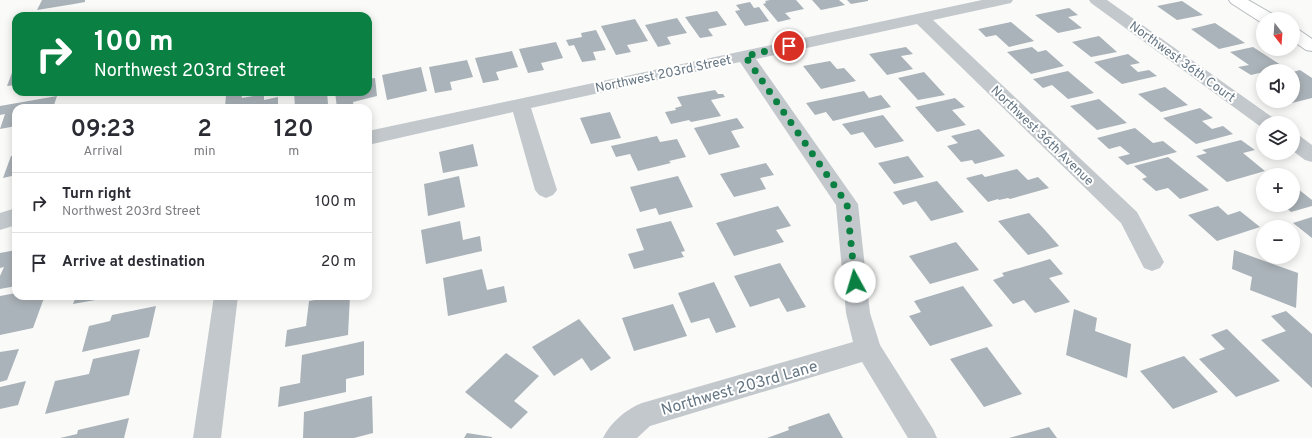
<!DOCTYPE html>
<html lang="en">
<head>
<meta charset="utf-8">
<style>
	:root { --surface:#fff; --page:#f2f2f3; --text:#2b2b33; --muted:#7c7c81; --line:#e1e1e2 }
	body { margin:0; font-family:Overpass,sans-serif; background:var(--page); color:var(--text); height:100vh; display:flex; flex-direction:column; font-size:15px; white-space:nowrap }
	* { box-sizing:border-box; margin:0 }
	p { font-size:13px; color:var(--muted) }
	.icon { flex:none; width:22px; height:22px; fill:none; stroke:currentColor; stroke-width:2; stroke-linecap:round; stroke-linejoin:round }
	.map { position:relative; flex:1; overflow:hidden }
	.drawer { position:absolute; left:12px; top:104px; width:360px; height:196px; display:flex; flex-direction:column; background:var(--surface); border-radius:12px; box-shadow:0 2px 10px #0003 }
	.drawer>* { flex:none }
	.hud { position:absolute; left:12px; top:12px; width:360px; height:84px; border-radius:12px; box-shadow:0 2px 10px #0003; background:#0b8043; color:#fff; overflow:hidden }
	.needle { width:26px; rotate:163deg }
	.tools { position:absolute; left:1256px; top:12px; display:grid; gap:8px }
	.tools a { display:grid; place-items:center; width:44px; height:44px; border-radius:50%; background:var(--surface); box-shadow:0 2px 10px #0003; font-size:20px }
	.pin { position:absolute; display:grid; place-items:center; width:34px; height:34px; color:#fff; margin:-17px; border:2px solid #fff; border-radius:50%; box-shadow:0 1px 4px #0007 }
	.me { position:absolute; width:44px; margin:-22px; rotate:354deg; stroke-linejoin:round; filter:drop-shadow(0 0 3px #0008) }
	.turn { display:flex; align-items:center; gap:14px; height:84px; padding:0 16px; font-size:18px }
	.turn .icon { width:52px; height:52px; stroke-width:2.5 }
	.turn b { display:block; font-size:28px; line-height:34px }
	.eta { display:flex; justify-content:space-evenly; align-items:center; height:68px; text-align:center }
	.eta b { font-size:24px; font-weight:600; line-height:28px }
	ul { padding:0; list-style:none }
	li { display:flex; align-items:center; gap:12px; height:60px; padding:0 16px; border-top:1px solid var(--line) }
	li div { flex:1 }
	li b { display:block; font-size:15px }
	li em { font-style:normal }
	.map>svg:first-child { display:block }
</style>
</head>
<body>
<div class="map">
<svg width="1312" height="438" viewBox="0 0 1312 438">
	<rect width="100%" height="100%" fill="#fafaf8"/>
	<path fill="#aab3b9" d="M42,0H85V2L74,4L37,10Z
		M770,0H796L804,9L785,13L791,19L778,22L763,4L766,3L765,1Z
		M812,0H839L845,5L821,10Z
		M847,0H868V1L851,4Z
		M1182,1L1203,15L1177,20L1157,6Z
		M750,2L754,8L759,7L769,21L745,26L735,11L740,10L736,5Z
		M1069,8L1078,15L1068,17L1082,28L1058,33L1035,15Z
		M717,11L727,25L708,29L713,36L700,38L685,17Z
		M677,18L687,33L667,37L671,44L658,47L645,25Z
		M635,19L648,41L627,45L631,52L616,55L601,26Z
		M1011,22L1034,41L1009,47L996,35L986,37L978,29Z
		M1215,23L1245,43L1219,49L1191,29Z
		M596,30L606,50L593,52L596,60L582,62L574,45L569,46L566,40L582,37L581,33Z
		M1099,36L1117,52L1091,57L1072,42Z
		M556,42L563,58L541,63L544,70L528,73L519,49Z
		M906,47L913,54L901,56L913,69L887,75L869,54Z
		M1032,47L1038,52L1046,50L1064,66L1031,74L1007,52Z
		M1253,47L1284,67L1251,75L1238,67L1249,65L1230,52Z
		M512,51L518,67L496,72L499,80L483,83L475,58Z
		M1128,54L1140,63L1130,65L1138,72L1149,70L1157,76L1122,84L1094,62Z
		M467,60L473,77L450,82L452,90L435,93L429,67Z
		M830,61L837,69L844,68L856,81L821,89L803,66Z
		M16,65V85L7,86L13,70Z
		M421,67L427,91L387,100L382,75Z
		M1300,70L1312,78V98L1292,103L1288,101H1293V72Z
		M1068,71L1094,93L1068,99L1052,85L1043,88L1033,79Z
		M924,72L945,95L918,100L898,78Z
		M375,78L377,96L353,102L354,108H337L335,92H368V79Z
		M1165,87L1188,105L1161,112L1138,94Z
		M715,90L718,94H723L725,97L711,100L721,116L691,122L689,120L671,124L665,112L676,110L675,108L682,106L677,97Z
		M864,91L869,98L881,95L891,107L833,121L826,112L815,115L806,103Z
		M241,92L242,98L264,94V100L278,97V108L225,107L226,95Z
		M294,92H327L328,104L312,108H295Z
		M57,96L53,108H16V126L0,129L5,114L0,115V106Z
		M955,98L965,107L952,110L966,125L937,132L915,107Z
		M1099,99L1127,123L1097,130L1070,106Z
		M1200,108L1213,118L1202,121L1212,129L1223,126L1233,134L1196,144L1163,118Z
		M610,112L621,138L591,144L580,118Z
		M883,115L904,141L875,148L863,132L851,135L842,124Z
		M737,118L744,128L731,131L740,147L709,155L694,128Z
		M1135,128L1153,143L1163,141L1177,152L1127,165L1118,157L1130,154L1120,146L1109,149L1097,138Z
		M979,129L1005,156L975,164L972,160L961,162L947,146L958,143L951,136Z
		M657,136L660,142L677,139L686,157L669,161L671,163L638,171L630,154L616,157L611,146Z
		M1241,140L1255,150L1243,153L1265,171L1227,182L1196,156L1207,153L1202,150Z
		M473,144L478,166L443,173L439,152Z
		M16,155V175L3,178L11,156Z
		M908,156L924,177L894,184L878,163Z
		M1168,157L1209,190L1180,199L1168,188L1156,191L1142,179L1147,177L1134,166Z
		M766,163L774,175L760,178L766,189L734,197L720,174Z
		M1017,169L1028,180L1038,177L1049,188L1010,199L1008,198L999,200L998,199L988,202L966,178L982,174L985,177Z
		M459,176L465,207L428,216L424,184Z
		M678,176L693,207L659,215L656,208L640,212L630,187Z
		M937,181L964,212L931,221L916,201L903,205L893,192Z
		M1293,185L1312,200V206L1291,212L1283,205H1293Z
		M778,206L791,226L776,230L784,242L734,256L716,223Z
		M1218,206L1228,215L1240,211L1260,227L1217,241L1188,215Z
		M1029,213L1044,229L1059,246L1028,255L998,221Z
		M1312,217V238L1293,223Z
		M460,221L463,240L480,236L482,251L426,264L421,230Z
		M671,221L685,251L681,252L684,257L634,269L628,254L644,250L636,229Z
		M956,242L979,270L930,284L909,256Z
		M16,250V286L0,289V276L4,267L0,268V253Z
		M1234,250L1298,273L1296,308L1250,290L1252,277L1232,269Z
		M1050,259L1063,274L1049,278L1070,302L1035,313L1024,300L1013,304L993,280L1004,276L1002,273Z
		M780,263L806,307L787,312L779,298L750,307L734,276Z
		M482,269L487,290L504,286L507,302L448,316L443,278Z
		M714,282L736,327L716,333L709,318L691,323L678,293Z
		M963,286L993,326L930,346L909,316L921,312L914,301Z
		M16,293V296H34L32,300L44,298L33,328L0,335V296Z
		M76,296H112V297L73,304Z
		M339,296H350L348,335L285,347L287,330L306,326L309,301Z
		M673,304L687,336L634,351L622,318Z
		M156,306L149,337L82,352L89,326L110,321L112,315Z
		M1074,309L1097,318L1095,331L1131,344L1127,378L1066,355Z
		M1286,311L1312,334V388L1261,340L1286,331L1271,316Z
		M579,319L611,358L591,371L582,358L554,376L532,347Z
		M1227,329L1280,381L1236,397L1199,359L1225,349L1211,335Z
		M364,341V375L346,379V392L278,407L280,387L300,383L302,355Z
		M987,347L1022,394L984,407L950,359Z
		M19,349L7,380L0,382V352Z
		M140,349L129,395L45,414L55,381L89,374L93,359Z
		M506,353L539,376L514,401L528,412L511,429L465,392Z
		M1184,356L1218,392L1173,409L1140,371Z
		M26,381L18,405L0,409V387Z
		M372,396L373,433L354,438H303L304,412Z
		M829,413L843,438H767L789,430L788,427Z
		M129,418L124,438H60L77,434L78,430Z
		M1049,427L1057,438H1009Z
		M467,433L492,437V438H464Z"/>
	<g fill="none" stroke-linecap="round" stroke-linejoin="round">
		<defs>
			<path id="major" d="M1229,0H1248L1274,15L1276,19H1263L1262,23L1231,3Z
				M1293,29L1299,30L1312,39V51L1306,50L1293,41Z"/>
		</defs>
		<use href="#major" stroke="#b5babe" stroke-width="2"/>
		<path fill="#c3c8cc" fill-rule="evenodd" d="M982,0H1013L1011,3L933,20L1137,212L1164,262L1160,268L1152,271L1144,268L1121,223L917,24L756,59L858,204L870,313L880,345L933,429L937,438H908L862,362L650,426L637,438H603C610,423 626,409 642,403L853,342L846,313L836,205L740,62L531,108L557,190L553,195L546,198L539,195L535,190L513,112L368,145V131Z
			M1089,0H1107L1275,119L1278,123H1263V128L1261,127L1091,3Z
			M1293,134L1300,136L1312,145V162L1305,160L1293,151Z
			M16,208V225L0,230V213Z
			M214,296H238L221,438H193Z"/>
		<use href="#major" fill="#fff" fill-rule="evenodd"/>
	</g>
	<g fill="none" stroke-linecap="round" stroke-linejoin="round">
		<path stroke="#0b8043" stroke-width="7" stroke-dasharray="0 12.6" d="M789,46L745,56L847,204L855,282"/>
	</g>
	<g text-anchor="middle" stroke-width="4" stroke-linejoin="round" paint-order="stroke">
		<g font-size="13" fill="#657683" stroke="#fff">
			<text transform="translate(1183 61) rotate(36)" y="5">Northwest 36th Court</text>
			<text transform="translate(663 73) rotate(-12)" y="5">Northwest 203rd Street</text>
			<text transform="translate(1043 135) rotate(44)" y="5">Northwest 36th Avenue</text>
		</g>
		<g font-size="16" fill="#657683" stroke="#fff">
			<text transform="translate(739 387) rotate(-16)" y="6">Northwest 203rd Lane</text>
		</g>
	</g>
</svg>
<div class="tools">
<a><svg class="needle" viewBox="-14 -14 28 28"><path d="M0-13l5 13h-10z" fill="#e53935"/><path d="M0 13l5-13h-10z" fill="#7c7c81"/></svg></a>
<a><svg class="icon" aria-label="sound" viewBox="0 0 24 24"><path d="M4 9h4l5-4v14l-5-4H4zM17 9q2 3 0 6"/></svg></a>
<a><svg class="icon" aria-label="layers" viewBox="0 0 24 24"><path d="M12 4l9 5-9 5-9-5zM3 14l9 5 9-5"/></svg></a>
<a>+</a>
<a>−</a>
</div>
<div class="pin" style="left:789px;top:46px;background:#d93025"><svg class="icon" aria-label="arrive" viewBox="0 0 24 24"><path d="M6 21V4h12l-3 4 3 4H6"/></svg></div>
<svg class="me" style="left:855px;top:282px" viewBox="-20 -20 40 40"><circle r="19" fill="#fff"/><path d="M0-13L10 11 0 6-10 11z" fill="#0b8043"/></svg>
<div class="hud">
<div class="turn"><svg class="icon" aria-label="right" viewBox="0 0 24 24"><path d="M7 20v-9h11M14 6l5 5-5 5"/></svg><div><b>100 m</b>Northwest 203rd Street</div></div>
</div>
<section class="drawer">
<div class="eta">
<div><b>09:23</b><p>Arrival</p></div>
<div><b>2</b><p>min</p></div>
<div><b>120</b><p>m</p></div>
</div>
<ul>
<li><svg class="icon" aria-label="right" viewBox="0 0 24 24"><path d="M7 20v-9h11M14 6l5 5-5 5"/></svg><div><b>Turn right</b><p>Northwest 203rd Street</p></div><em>100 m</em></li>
<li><svg class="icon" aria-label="arrive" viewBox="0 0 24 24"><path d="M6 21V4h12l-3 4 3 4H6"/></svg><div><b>Arrive at destination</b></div><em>20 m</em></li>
</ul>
</section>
</div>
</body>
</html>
